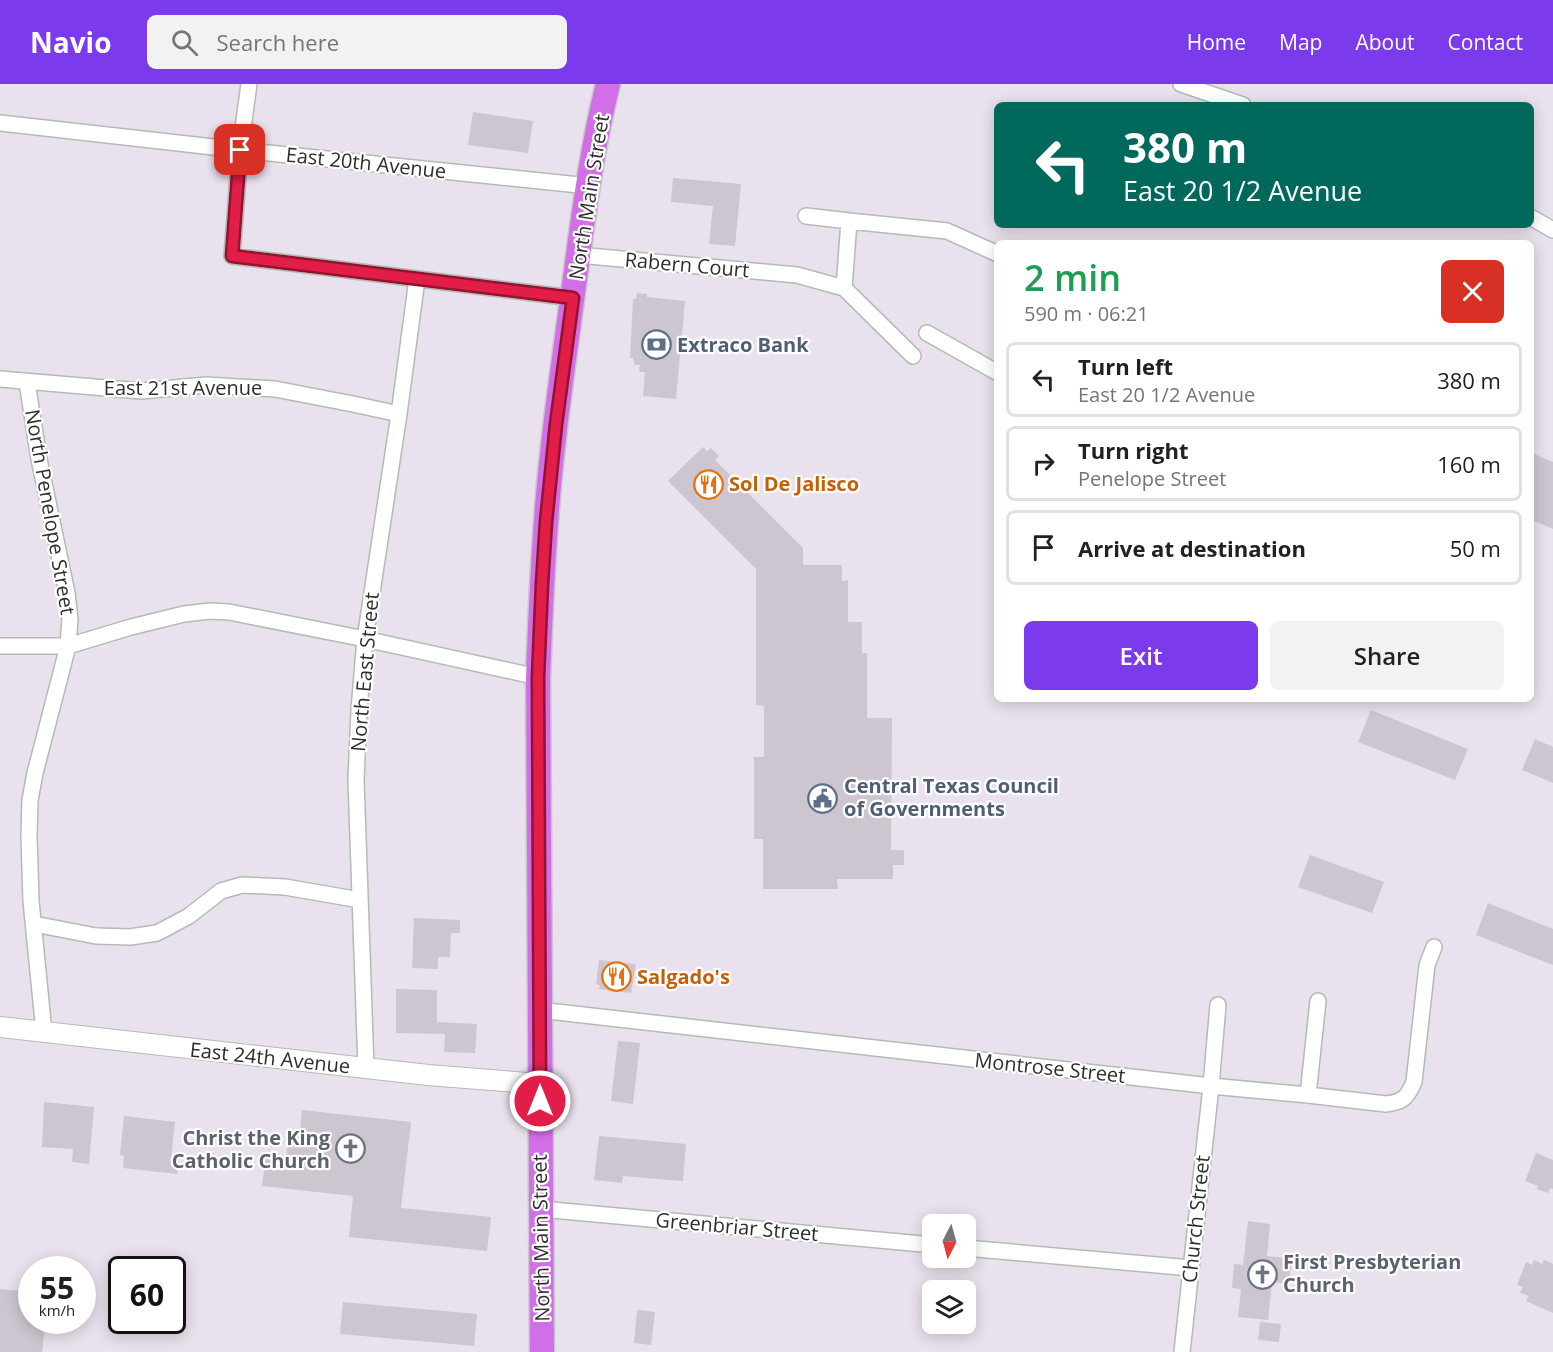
<!DOCTYPE html>
<html lang="en">
<head>
<meta charset="utf-8">
<style>
	:root { --surface:#fff; --page:#f2f2f2; --text:#202124; --muted:#757577; --line:#e0e0e0; --accent:#7c3aed }
	body { margin:0; font-family:"Open Sans",sans-serif; background:var(--page); color:var(--text); height:100vh; display:flex; flex-direction:column; font-size:22px; white-space:nowrap }
	* { box-sizing:border-box; margin:0 }
	p { font-size:20px; color:var(--muted) }
	.icon { flex:none; width:33px; height:33px; fill:none; stroke:currentColor; stroke-width:2; stroke-linecap:round; stroke-linejoin:round }
	.map { position:relative; flex:1; overflow:hidden }
	.details { position:absolute; left:994px; top:156px; width:540px; height:462px; display:flex; flex-direction:column; background:var(--surface); border-radius:9px; box-shadow:0 3px 15px #0003 }
	.details>* { flex:none }
	.guide { position:absolute; left:994px; top:18px; width:540px; height:126px; border-radius:9px; box-shadow:0 3px 15px #0003; background:#00695c; color:#fff; overflow:hidden }
	.needle { width:39px; rotate:186deg }
	.buttons { position:absolute; left:922px; top:1130px; display:grid; gap:12px }
	.buttons a { display:grid; place-items:center; width:54px; height:54px; border-radius:9px; background:var(--surface); box-shadow:0 3px 15px #0003; font-size:30px }
	.speed { position:absolute; left:18px; top:1172px; display:flex; gap:12px; font-size:30px; font-weight:700; text-align:center }
	.speed>* { display:grid; place-content:center; width:78px; height:78px; border-radius:50%; background:var(--surface); box-shadow:0 3px 15px #0003; line-height:1 }
	.speed small { font-size:15px; font-weight:400 }
	.speed .limit { border:3px solid #111; border-radius:9px; background:#fff; color:#111 }
	.pin { position:absolute; display:grid; place-items:center; width:51px; height:51px; color:#fff; margin:-26px; border-radius:12px; box-shadow:0 3px 9px #0006 }
	.me { position:absolute; width:66px; margin:-33px; rotate:0deg; stroke-linejoin:round; filter:drop-shadow(0 0 4px #0008) }
	.turn { display:flex; align-items:center; gap:21px; height:126px; padding:0 30px; font-size:27px }
	.turn .icon { width:78px; height:78px; stroke-width:2.5 }
	.turn b { display:block; font-size:42px; line-height:51px }
	.round { display:grid; place-items:center; flex:none; width:63px; height:63px; border-radius:9px; background:var(--page) }
	.summary { display:flex; align-items:center; justify-content:space-between; height:102px; padding:0 30px }
	h1 { font-size:36px; font-weight:600; line-height:45px; color:#1e9e55 }
	.cta { display:flex; gap:12px; margin-top:auto; padding:12px 30px }
	.cta a { flex:1; height:69px; border-radius:9px; background:var(--accent); color:#fff; font-size:24px; font-weight:600; line-height:69px; text-align:center }
	.cta a+a { background:var(--page); color:var(--text) }
	ul { padding:0; list-style:none }
	li { display:flex; align-items:center; gap:18px; height:75px; margin:0 12px 9px; padding:0 18px; border:3px solid var(--line); border-radius:9px }
	li div { flex:1 }
	li b { display:block; font-size:22px }
	li em { font-style:normal }
	header { display:flex; align-items:center; gap:36px; box-sizing:border-box; height:84px; padding:0 30px; background:var(--accent); color:#fff }
	header strong { font-size:28px }
	nav { display:flex; gap:33px; margin-inline-start:auto; font-size:21px }
	.search { width:420px; height:54px; background:var(--page); display:flex; align-items:center; gap:15px; box-sizing:border-box; padding:0 21px; border-radius:9px; color:var(--muted); font-size:22px }
	.map>svg:first-child { display:block }
</style>
</head>
<body>
<header>
<strong>Navio</strong>
<div class="search"><svg class="icon" aria-label="search" viewBox="0 0 24 24"><circle cx="10" cy="10" r="6"/><path d="M15 15l6 6"/></svg>Search here</div>
<nav><a>Home</a><a>Map</a><a>About</a><a>Contact</a></nav>
</header>
<div class="map">
<svg width="1553" height="1268" viewBox="0 0 1553 1268">
	<rect width="100%" height="100%" fill="#e9e1ed"/>
	<path fill="#cdc5d0" d="M473,28L533,37L528,69L468,61Z
		M673,94L741,100L735,162L709,160L713,122L671,118Z
		M637,209L647,210V213L685,217L676,315L643,312L645,288H639L640,281H635L633,274H630L633,215H636Z
		M703,363L707,367L711,364L719,372L715,376L803,464V481H842V497L848,496V538H862V569H867V634H892L891,766H904V781H893V795H837L838,805H763V755H754V673H764V622L756,621V485L668,397Z
		M1532,369L1553,378V445L1532,436Z
		M1371,626L1468,665L1455,696L1358,658Z
		M1535,655L1553,663V699L1522,686Z
		M1310,771L1384,798L1372,829L1298,803Z
		M1488,819L1553,845V881L1476,851Z
		M414,834L460,836V849H451L450,873H438V885L412,884Z
		M599,876L636,880L631,909L599,905L600,901L596,900Z
		M396,905L437,906V938L477,940L475,969L444,968L445,950L396,949Z
		M618,957L640,959L633,1020L611,1017Z
		M44,1018L94,1023L89,1080L72,1078L73,1065L42,1063Z
		M302,1026L411,1038L401,1124L491,1133L487,1167L349,1153L353,1112L262,1102L266,1070L286,1073L289,1046L300,1047Z
		M124,1032L175,1038L171,1076L179,1078L177,1090L123,1084L124,1072L120,1071Z
		M599,1052L686,1060L683,1097L623,1092L622,1099L594,1096Z
		M1536,1069L1553,1076V1105L1550,1104L1548,1109L1537,1105L1538,1102L1525,1097Z
		M1248,1137L1270,1140L1267,1172L1292,1175L1289,1200L1272,1198L1268,1236L1238,1233L1241,1205L1232,1204L1234,1180L1243,1181Z
		M1534,1176L1542,1180L1544,1176L1553,1180V1229L1526,1217L1529,1212L1520,1209L1523,1203L1517,1201L1526,1178L1532,1181Z
		M0,1205L32,1208V1236H46L42,1268H0Z
		M343,1218L477,1230L474,1262L340,1250Z
		M637,1226L655,1228L651,1261L634,1259Z
		M1260,1238L1281,1240L1279,1258L1258,1256Z"/>
	<g fill="none" stroke-linecap="round" stroke-linejoin="round">
		<defs>
			<path id="minor" d="M249,0L240,66L232,172L573,214
				M1181,0L1243,21
				M0,39L240,66L589,102
				M806,132L849,137
				M1532,134L1553,146
				M578,171L797,191L844,204L849,137L947,147L998,170
				M844,204L913,272
				M927,249L998,289
				M0,295L141,307L206,301L275,305L353,320L399,330
				M27,298L39,375L67,509L70,535L68,562L35,689L30,716L29,752L31,817L44,948
				M0,562H68L131,543L184,530L210,527L229,528L365,555L538,593
				M34,840L96,852L130,853L157,849L189,832L221,807L242,801L285,803L360,816
				M539,926L1211,1002L1308,1011L1386,1020C1403,1018 1407,1014 1414,998L1427,881L1434,863
				M366,984L356,696L359,626L365,555L399,330L417,195
				M1308,1011L1318,917
				M541,1125L933,1161
				M966,1164L1191,1184
				M1182,1268L1211,1002L1218,921"/>
			<path id="tertiary" d="M0,943L428,991L540,1000"/>
			<path id="primary" d="M542,1268L538,593C540,541 542,490 546,438C551,364 562,290 572,216C582,144 590,71 608,0"/>
		</defs>
		<use href="#minor" stroke="#b2bcb2" stroke-width="18"/>
		<use href="#tertiary" stroke="#b2bcb2" stroke-width="22"/>
		<use href="#primary" stroke="#c8c8c8" stroke-width="27"/>
		<use href="#minor" stroke="#fff" stroke-width="15"/>
		<use href="#tertiary" stroke="#fff" stroke-width="20"/>
		<use href="#primary" stroke="#d26ee6" stroke-width="24"/>
	</g>
	<g fill="none" stroke-linecap="round" stroke-linejoin="round">
		<defs>
			<path id="route" d="M240,66L232,172L573,214L556,340L546,438L542,500L538,593L540,1017"/>
		</defs>
		<use href="#route" stroke="#92132f" stroke-width="15"/>
		<use href="#route" stroke="#e11d48" stroke-width="10"/>
	</g>
	<defs>
		<symbol id="bank-ring" viewBox="-11 -11 22 22"><circle r="9.5" fill="#fff" stroke="#5c6f8a" stroke-width="1.5"/><path d="M-6-4H6V4H-6ZM0-2.3a2.3 2.3 0 1 0 0 4.6a2.3 2.3 0 1 0 0-4.6Z" fill="#5c6f8a"/></symbol>
		<symbol id="restaurant-ring" viewBox="-11 -11 22 22"><circle r="9.5" fill="#fff" stroke="#e8710a" stroke-width="1.5"/><path d="M-5-6h1v4h1v-4h1v4h1v-4h1v5L-1.5 .5V6h-2V.5L-5-1ZM5-6V6H3V1.5H1.5Q1.5-4 5-6Z" fill="#e8710a"/></symbol>
		<symbol id="civic-ring" viewBox="-11 -11 22 22"><circle r="9.5" fill="#fff" stroke="#5c6f8a" stroke-width="1.5"/><path d="M-.6-6.5H3V-4.5H.6V-3L4-1V1h2V6H-6V1h2V-1L-.6-3ZM-1.2 2.5V6h2.4V2.5Z" fill="#5c6f8a"/></symbol>
		<symbol id="church-ring" viewBox="-11 -11 22 22"><circle r="9.5" fill="#fff" stroke="#6b7280" stroke-width="1.5"/><path d="M-1.2-6h2.4v3.5h3.3v2.4h-3.3V6h-2.4V-.1h-3.3v-2.4h3.3Z" fill="#6b7280"/></symbol>
	</defs>
	<g fill-rule="evenodd">
		<use href="#bank-ring" x="640" y="244" width="33" height="33"/>
		<use href="#restaurant-ring" x="692" y="384" width="33" height="33"/>
		<use href="#civic-ring" x="806" y="698" width="33" height="33"/>
		<use href="#restaurant-ring" x="600" y="876" width="33" height="33"/>
		<use href="#church-ring" x="334" y="1048" width="33" height="33"/>
		<use href="#church-ring" x="1246" y="1174" width="33" height="33"/>
	</g>
	<g text-anchor="middle" stroke-width="4.5" stroke-linejoin="round" paint-order="stroke">
		<g font-size="20" fill="#2d2d2d" stroke="#fff">
			<text transform="translate(366 79) rotate(6)" y="7">East 20th Avenue</text>
			<text transform="translate(589 113) rotate(-81)" y="7">North Main Street</text>
			<text transform="translate(687 181) rotate(5)" y="7">Rabern Court</text>
			<text x="183" y="311">East 21st Avenue</text>
			<text transform="translate(50 428) rotate(80)" y="7">North Penelope Street</text>
			<text transform="translate(365 588) rotate(-85)" y="7">North East Street</text>
			<text transform="translate(270 974) rotate(6)" y="7">East 24th Avenue</text>
			<text transform="translate(1050 984) rotate(6)" y="7">Montrose Street</text>
			<text transform="translate(1196 1135) rotate(-84)" y="7">Church Street</text>
			<text transform="translate(737 1143) rotate(5)" y="7">Greenbriar Street</text>
			<text transform="translate(541 1154) rotate(-91)" y="7">North Main Street</text>
		</g>
		<g font-size="20" font-weight="bold" fill="#4e5e75" stroke="#fff" text-anchor="start">
			<text x="677" y="268">Extraco Bank</text>
			<text x="844" y="709">Central Texas Council<tspan x="844" dy="23">of Governments</tspan></text>
		</g>
		<g font-size="20" font-weight="bold" fill="#c56008" stroke="#fff" text-anchor="start">
			<text x="729" y="407">Sol De Jalisco</text>
			<text x="637" y="900">Salgado's</text>
		</g>
		<g font-size="20" font-weight="bold" fill="#5b616d" stroke="#fff" text-anchor="end">
			<text x="330" y="1061">Christ the King<tspan x="330" dy="23">Catholic Church</tspan></text>
			<text x="1283" y="1185" text-anchor="start">First Presbyterian<tspan x="1283" dy="23">Church</tspan></text>
		</g>
	</g>
</svg>
<div class="buttons">
<a><svg class="needle" viewBox="-14 -14 28 28"><path d="M0-13l5 13h-10z" fill="#e53935"/><path d="M0 13l5-13h-10z" fill="#757577"/></svg></a>
<a><svg class="icon" aria-label="layers" viewBox="0 0 24 24"><path d="M12 4l9 5-9 5-9-5zM3 14l9 5 9-5"/></svg></a>
</div>
<div class="speed"><div>55<small>km/h</small></div><div class="limit">60</div></div>
<div class="pin" style="left:240px;top:66px;background:#d93025"><svg class="icon" aria-label="arrive" viewBox="0 0 24 24"><path d="M6 21V4h12l-3 4 3 4H6"/></svg></div>
<svg class="me" style="left:540px;top:1017px" viewBox="-20 -20 40 40"><circle r="17" fill="#e11d48" stroke="#fff" stroke-width="3"/><path d="M0-11L8 9 0 5-8 9z" fill="#fff"/></svg>
<div class="guide">
<div class="turn"><svg class="icon" aria-label="left" viewBox="0 0 24 24"><path d="M17 20v-9H6M10 6l-5 5 5 5"/></svg><div><b>380 m</b>East 20 1/2 Avenue</div></div>
</div>
<section class="details">
<div class="summary"><div><h1>2 min</h1><p>590 m · 06:21</p></div><a class="round" style="background:#d93025;color:#fff"><svg class="icon" aria-label="close" viewBox="0 0 24 24"><path d="M6 6l12 12M18 6L6 18"/></svg></a></div>
<ul>
<li><svg class="icon" aria-label="left" viewBox="0 0 24 24"><path d="M17 20v-9H6M10 6l-5 5 5 5"/></svg><div><b>Turn left</b><p>East 20 1/2 Avenue</p></div><em>380 m</em></li>
<li><svg class="icon" aria-label="right" viewBox="0 0 24 24"><path d="M7 20v-9h11M14 6l5 5-5 5"/></svg><div><b>Turn right</b><p>Penelope Street</p></div><em>160 m</em></li>
<li><svg class="icon" aria-label="arrive" viewBox="0 0 24 24"><path d="M6 21V4h12l-3 4 3 4H6"/></svg><div><b>Arrive at destination</b></div><em>50 m</em></li>
</ul>
<div class="cta"><a>Exit</a><a>Share</a></div>
</section>
</div>
</body>
</html>
